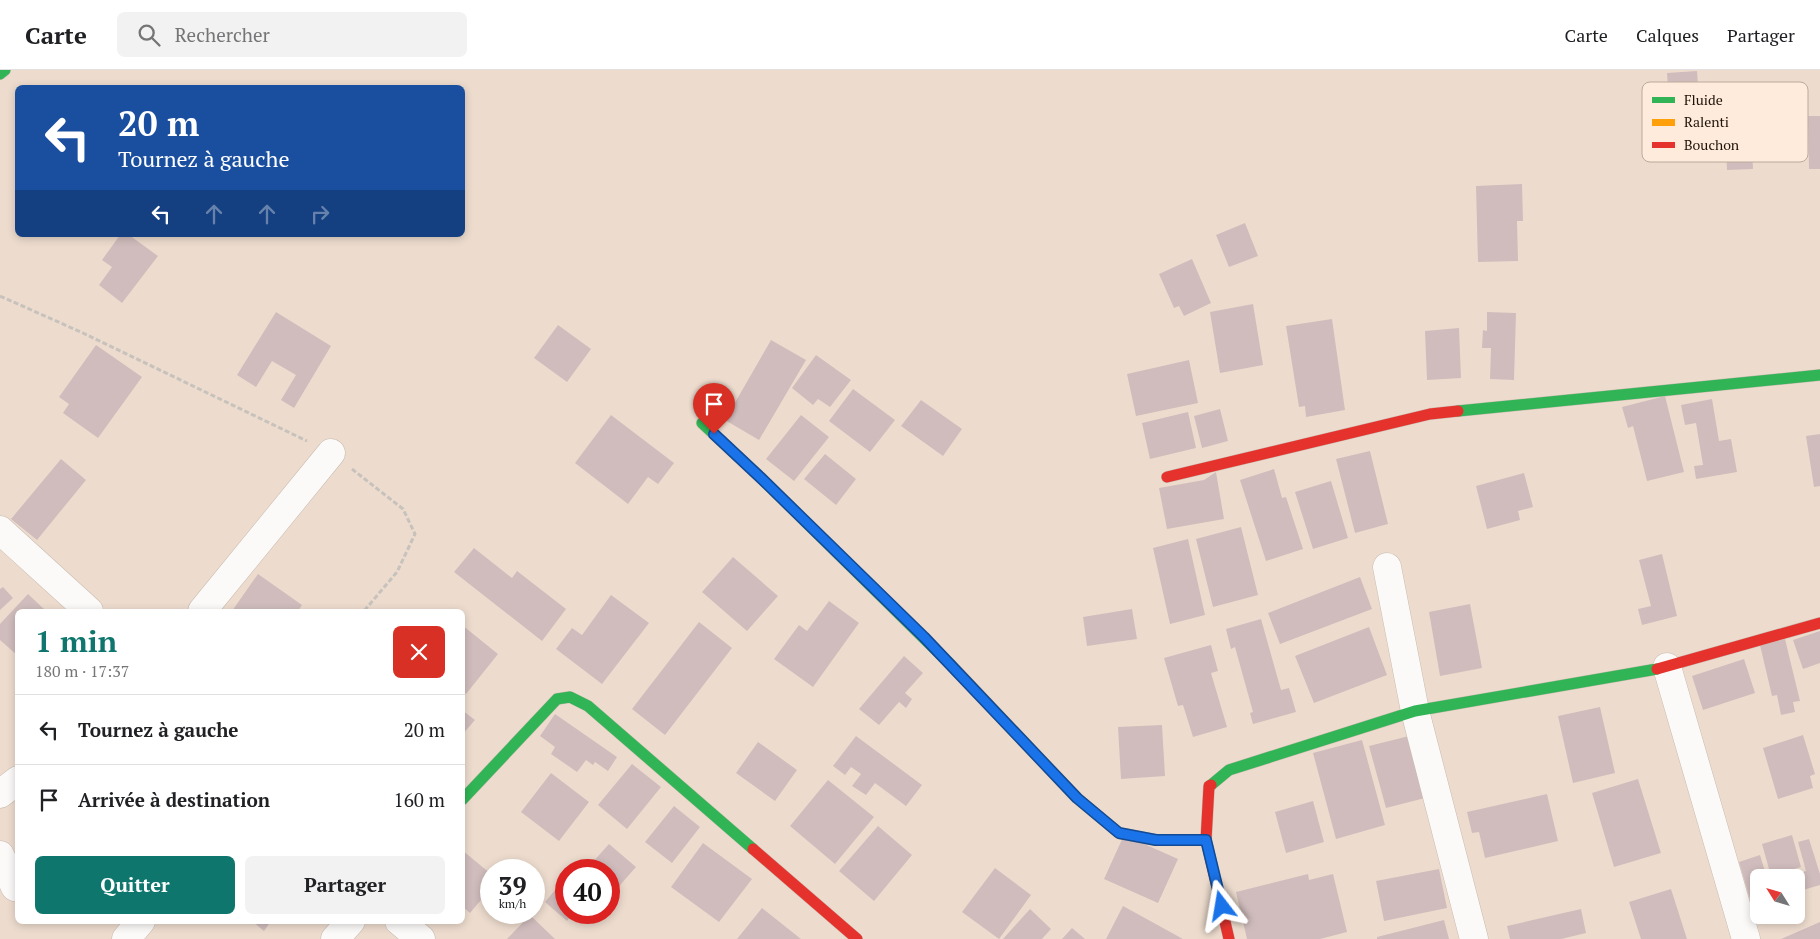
<!DOCTYPE html>
<html lang="fr">
<head>
<meta charset="utf-8">
<style>
	:root { --surface:#fff; --page:#f2f2f2; --text:#202124; --muted:#757577; --line:#e0e0e0; --accent:#0f766e }
	body { margin:0; font-family:"PT Serif",serif; background:var(--page); color:var(--text); height:100vh; display:flex; flex-direction:column; font-size:19px; white-space:nowrap }
	* { box-sizing:border-box; margin:0 }
	p { font-size:16px; color:var(--muted) }
	.icon { flex:none; width:28px; height:28px; fill:none; stroke:currentColor; stroke-width:2; stroke-linecap:round; stroke-linejoin:round }
	.map { position:relative; flex:1; overflow:hidden }
	.sheet { position:absolute; left:15px; top:539px; width:450px; height:315px; display:flex; flex-direction:column; background:var(--surface); border-radius:8px; box-shadow:0 2px 8px #0003 }
	.sheet>* { flex:none }
	.guide { position:absolute; left:15px; top:15px; width:450px; height:152px; border-radius:8px; box-shadow:0 2px 8px #0003; background:#1a4fa0; color:#fff; overflow:hidden }
	.needle { width:32px; rotate:307deg }
	.fabs { position:absolute; left:1750px; top:799px; display:grid; gap:10px }
	.fabs a { display:grid; place-items:center; width:55px; height:55px; border-radius:8px; background:var(--surface); box-shadow:0 2px 8px #0003; font-size:25px }
	.speed { position:absolute; left:480px; top:789px; display:flex; gap:10px; font-size:25px; font-weight:700; text-align:center }
	.speed>* { display:grid; place-content:center; width:65px; height:65px; border-radius:50%; background:var(--surface); box-shadow:0 2px 8px #0003; line-height:1 }
	.speed small { font-size:12px; font-weight:400 }
	.speed .limit { border:8px solid #d22; background:#fff; color:#111 }
	.pin { position:absolute; display:grid; place-items:center; width:42px; height:42px; color:#fff; margin:-51px -21px; border-radius:50% 50% 50% 0; rotate:-45deg; box-shadow:0 0 5px #0007 }
	.pin .icon { rotate:45deg }
	.me { position:absolute; width:55px; margin:-28px; rotate:346deg; stroke-linejoin:round; filter:drop-shadow(0 0 4px #0008) }
	.turn { display:flex; align-items:center; gap:18px; height:105px; padding:0 20px; font-size:22px }
	.turn .icon { width:65px; height:65px; stroke-width:2.5 }
	.turn b { display:block; font-size:35px; line-height:42px }
	.lanes { display:flex; align-items:center; height:48px; padding:0 20px; background:#0003; justify-content:center; gap:25px; direction:ltr }
	.lanes .off { opacity:.35 }
	.round { display:grid; place-items:center; flex:none; width:52px; height:52px; border-radius:8px; background:var(--page) }
	.overview { display:flex; align-items:center; justify-content:space-between; height:85px; padding:0 20px }
	h1 { font-size:30px; font-weight:600; line-height:38px; color:var(--accent) }
	.action { display:flex; gap:10px; margin-top:auto; padding:10px 20px }
	.action a { flex:1; height:58px; border-radius:8px; background:var(--accent); color:#fff; font-size:20px; font-weight:600; line-height:58px; text-align:center }
	.action a+a { background:var(--page); color:var(--text) }
	ul { padding:0; list-style:none }
	li { display:flex; align-items:center; gap:15px; height:70px; padding:0 20px; border-top:1px solid var(--line) }
	li div { flex:1 }
	li b { display:block; font-size:19px }
	li em { font-style:normal }
	header { display:flex; align-items:center; gap:30px; box-sizing:border-box; height:70px; padding:0 25px; background:var(--surface); border-bottom:1px solid var(--line) }
	header strong { font-size:24px }
	nav { display:flex; gap:28px; margin-inline-start:auto; font-size:18px }
	.search { width:350px; height:45px; background:var(--page); display:flex; align-items:center; gap:12px; box-sizing:border-box; padding:0 18px; border-radius:8px; color:var(--muted); font-size:19px }
	.map>svg:first-child { display:block }
</style>
</head>
<body>
<header>
<strong>Carte</strong>
<div class="search"><svg class="icon" aria-label="search" viewBox="0 0 24 24"><circle cx="10" cy="10" r="6"/><path d="M15 15l6 6"/></svg>Rechercher</div>
<nav><a>Carte</a><a>Calques</a><a>Partager</a></nav>
</header>
<div class="map">
<svg width="1820" height="869" viewBox="0 0 1820 869">
	<rect width="100%" height="100%" fill="#eddcce"/>
	<path fill="#d0bcbc" d="M1697,1L1700,43L1670,45L1667,3Z
		M1808,46H1820V99H1809Z
		M1751,55L1753,99L1727,100L1725,56Z
		M1522,114L1523,151H1517L1518,191L1478,192L1476,116Z
		M1245,153L1258,186L1229,197L1216,165Z
		M120,165H129L158,186L122,233L99,215L112,197L102,190Z
		M1192,189L1211,233L1184,246L1179,236L1174,238L1159,204Z
		M1253,234L1263,295L1220,303L1210,242Z
		M276,242L331,276L294,338L281,330L296,305L272,291L256,317L237,305Z
		M1487,242L1516,243L1514,310L1490,309L1491,278H1482L1483,260L1487,261Z
		M1332,249L1345,340L1306,347L1305,336L1299,337L1286,256Z
		M558,255L591,279L567,312L534,288Z
		M1459,258L1461,308L1427,310L1425,261Z
		M771,270L806,290L759,370L725,350Z
		M96,275L142,307L98,368L63,343L69,334L59,327Z
		M816,285L851,310L830,337L818,329L813,335L792,318Z
		M1189,290L1198,333L1136,346L1127,304Z
		M853,319L895,350L870,382L829,351Z
		M1665,326L1684,402L1647,411L1633,356L1628,358L1622,337Z
		M1712,329L1719,371L1731,369L1737,402L1696,409L1694,396L1703,395L1696,353L1685,355L1681,335Z
		M921,330L962,359L943,386L901,356Z
		M1220,339L1228,371L1202,378L1194,346Z
		M1188,342L1196,378L1150,389L1142,353Z
		M611,345L674,393L658,414L648,407L628,434L575,393Z
		M801,345L829,367L794,411L766,389Z
		M1820,364V416L1814,417L1806,366Z
		M1370,381L1388,454L1355,463L1336,389Z
		M825,384L856,409L836,435L804,409Z
		M61,389L86,410L37,470L11,449Z
		M1274,399L1282,428L1286,427L1303,479L1266,491L1240,410Z
		M1216,402L1224,449L1167,459L1159,418L1204,410Z
		M1524,403L1533,437L1518,441L1520,450L1487,459L1476,416Z
		M1331,411L1348,468L1313,479L1295,422Z
		M1241,457L1258,525L1213,537L1196,469Z
		M1188,469L1205,545L1170,554L1153,478Z
		M474,478L512,508L517,501L566,539L542,571L454,502Z
		M1662,484L1677,546L1642,555L1638,539L1651,536L1639,490Z
		M733,487L778,526L747,561L702,522Z
		M258,504L302,535L298,541H232Z
		M1360,507L1372,539L1280,574L1268,543Z
		M3,517L13,528L0,540V519Z
		M28,524L46,541H18V586L0,570V554Z
		M611,525L649,553L602,614L556,579L572,558L582,565Z
		M829,531L859,553L813,617L774,589L799,555L807,561Z
		M1470,534L1482,598L1440,606L1429,542Z
		M1132,539L1137,569L1087,576L1083,547Z
		M1261,549L1281,620L1289,618L1296,642L1253,654L1250,643L1253,642L1235,577L1231,579L1226,559Z
		M699,552L732,578L665,665L632,639Z
		M462,555L498,584L466,624L462,621Z
		M1369,557L1387,605L1314,633L1295,586Z
		M1820,561V593L1803,599L1793,570Z
		M1785,569L1800,631L1793,632L1795,642L1781,645L1777,625L1772,626L1760,575Z
		M1211,575L1218,601L1211,603L1227,657L1193,667L1183,635L1178,636L1164,588Z
		M904,586L923,603L905,623L912,629L906,638L899,632L879,655L859,639Z
		M1744,589L1755,623L1703,640L1692,606Z
		M1600,637L1615,703L1573,713L1558,646Z
		M462,640L475,650L462,665Z
		M555,644L617,687L608,701L595,692L593,695L586,690L577,702L551,684L555,677L540,666Z
		M1162,655L1165,706L1121,709L1118,657Z
		M1803,665L1815,704L1810,706L1813,718L1778,729L1763,678Z
		M856,666L922,715L906,736L875,713L866,725L852,716L861,704L851,697L845,705L833,696Z
		M1409,666L1425,728L1386,738L1369,676Z
		M1362,670L1385,755L1336,769L1313,683Z
		M758,672L797,700L775,731L736,703Z
		M632,694L661,717L627,759L598,735Z
		M551,703L589,732L559,771L521,742Z
		M1638,709L1661,783L1614,797L1592,723Z
		M828,710L874,747L835,794L790,756Z
		M1547,724L1558,771L1485,788L1479,762L1472,763L1467,742Z
		M1313,731L1324,772L1286,783L1275,742Z
		M674,736L700,757L672,793L645,772Z
		M878,756L912,785L874,831L839,801Z
		M1124,765L1178,789L1158,833L1104,809Z
		M1792,765L1801,797L1771,806L1762,774Z
		M1809,769L1820,804V815L1796,822V808L1787,807L1806,801L1798,772Z
		M703,773L752,809L719,852L671,817Z
		M609,774L636,797L613,823L609,819V800H597L591,794Z
		M462,780L491,804V818L470,843L462,836Z
		M1760,785L1767,808H1759V834L1752,836L1739,792Z
		M995,798L1031,825L999,869L962,842Z
		M1439,799L1447,838L1384,851L1376,811Z
		M1308,804L1309,810L1333,804L1347,862L1320,869H1247L1236,822Z
		M566,807V842H573L567,851L545,832Z
		M1671,819L1687,869H1641L1629,832Z
		M1123,836L1183,869H1106Z
		M762,838L801,869H737Z
		M1030,839L1051,859L1042,869H1003Z
		M1581,839L1586,863L1561,869H1510L1507,856Z
		M530,845L555,869H507Z
		M1444,850L1449,869H1377V867Z
		M252,851H271L264,861Z
		M1820,852V869H1781Z
		M1072,858L1085,869H1062Z"/>
	<g fill="none" stroke-linecap="round" stroke-linejoin="round">
		<defs>
			<path id="street" d="M0,460L89,541
				M1387,497L1415,641L1474,869
				M202,541L331,383
				M1667,597L1746,869
				M0,724L18,710
				M0,785L15,817
				M399,851L421,869
				M126,869L141,851
				M335,869L351,851"/>
			<path id="fast" d="M0,4L5,0
				M1458,341L1820,305
				M702,353L761,408L951,595
				M1211,715L1229,700L1415,641L1657,599
				M462,730L557,629L570,627L588,636L753,779"/>
			<path id="slow" d="M951,595L1077,728L1119,763L1155,770H1206"/>
			<path id="jam" d="M1167,407L1430,344L1458,341
				M1657,599L1820,553
				M1211,715L1209,716L1206,770L1229,869
				M753,779L857,869"/>
		</defs>
		<use href="#street" stroke="#c8bbb0" stroke-width="29"/>
		<use href="#fast" stroke="#c8bbb0" stroke-width="12"/>
		<use href="#slow" stroke="#c8bbb0" stroke-width="12"/>
		<use href="#jam" stroke="#c8bbb0" stroke-width="12"/>
		<path stroke="#c7c2bc" stroke-width="3" stroke-dasharray="5 2.5" stroke-linecap="butt" d="M0,226L83,263L307,371
			M352,399L403,439L415,464L397,502L364,541"/>
		<use href="#street" stroke="#fcfaf8" stroke-width="28"/>
		<use href="#fast" stroke="#30b455" stroke-width="11"/>
		<use href="#slow" stroke="#ff9f0a" stroke-width="11"/>
		<use href="#jam" stroke="#e5322d" stroke-width="11"/>
	</g>
	<g fill="none" stroke-linecap="round" stroke-linejoin="round">
		<defs>
			<path id="route" d="M714,364L761,408L924,567L1077,728L1119,763L1156,770H1206L1222,836"/>
		</defs>
		<use href="#route" stroke="#114b97" stroke-width="12"/>
		<use href="#route" stroke="#1a73e8" stroke-width="9"/>
	</g>
	<rect x="1642" y="12" width="166" height="80" rx="8" fill="#feebdb" stroke="#bbaa9c" stroke-width="1"/>
	<rect x="1652" y="27" width="23" height="6" fill="#30b455"/>
	<rect x="1652" y="49" width="23" height="7" fill="#ff9f0a"/>
	<rect x="1652" y="72" width="23" height="6" fill="#e5322d"/>
	<g font-size="14" fill="#1e130a">
		<text x="1684" y="35">Fluide</text>
		<text x="1684" y="57">Ralenti</text>
		<text x="1684" y="80">Bouchon</text>
	</g>
</svg>
<div class="fabs">
<a><svg class="needle" viewBox="-14 -14 28 28"><path d="M0-13l5 13h-10z" fill="#e53935"/><path d="M0 13l5-13h-10z" fill="#757577"/></svg></a>
</div>
<div class="speed"><div>39<small>km/h</small></div><div class="limit">40</div></div>
<div class="pin" style="left:714px;top:364px;background:#d93025"><svg class="icon" aria-label="arrive" viewBox="0 0 24 24"><path d="M6 21V4h12l-3 4 3 4H6"/></svg></div>
<svg class="me" style="left:1222px;top:836px" viewBox="-20 -20 40 40"><path d="M0-17L14 15 0 8-14 15z" fill="#1a73e8" stroke="#fff" stroke-width="4"/></svg>
<div class="guide">
<div class="turn"><svg class="icon" aria-label="left" viewBox="0 0 24 24"><path d="M17 20v-9H6M10 6l-5 5 5 5"/></svg><div><b>20 m</b>Tournez à gauche</div></div>
<div class="lanes"><svg class="icon" aria-label="left" viewBox="0 0 24 24"><path d="M17 20v-9H6M10 6l-5 5 5 5"/></svg><svg class="icon off" aria-label="ahead" viewBox="0 0 24 24"><path d="M12 20V5M6 11l6-6 6 6"/></svg><svg class="icon off" aria-label="ahead" viewBox="0 0 24 24"><path d="M12 20V5M6 11l6-6 6 6"/></svg><svg class="icon off" aria-label="right" viewBox="0 0 24 24"><path d="M7 20v-9h11M14 6l5 5-5 5"/></svg></div>
</div>
<section class="sheet">
<div class="overview"><div><h1>1 min</h1><p>180 m · 17:37</p></div><a class="round" style="background:#d93025;color:#fff"><svg class="icon" aria-label="close" viewBox="0 0 24 24"><path d="M6 6l12 12M18 6L6 18"/></svg></a></div>
<ul>
<li><svg class="icon" aria-label="left" viewBox="0 0 24 24"><path d="M17 20v-9H6M10 6l-5 5 5 5"/></svg><div><b>Tournez à gauche</b></div><em>20 m</em></li>
<li><svg class="icon" aria-label="arrive" viewBox="0 0 24 24"><path d="M6 21V4h12l-3 4 3 4H6"/></svg><div><b>Arrivée à destination</b></div><em>160 m</em></li>
</ul>
<div class="action"><a>Quitter</a><a>Partager</a></div>
</section>
</div>
</body>
</html>
